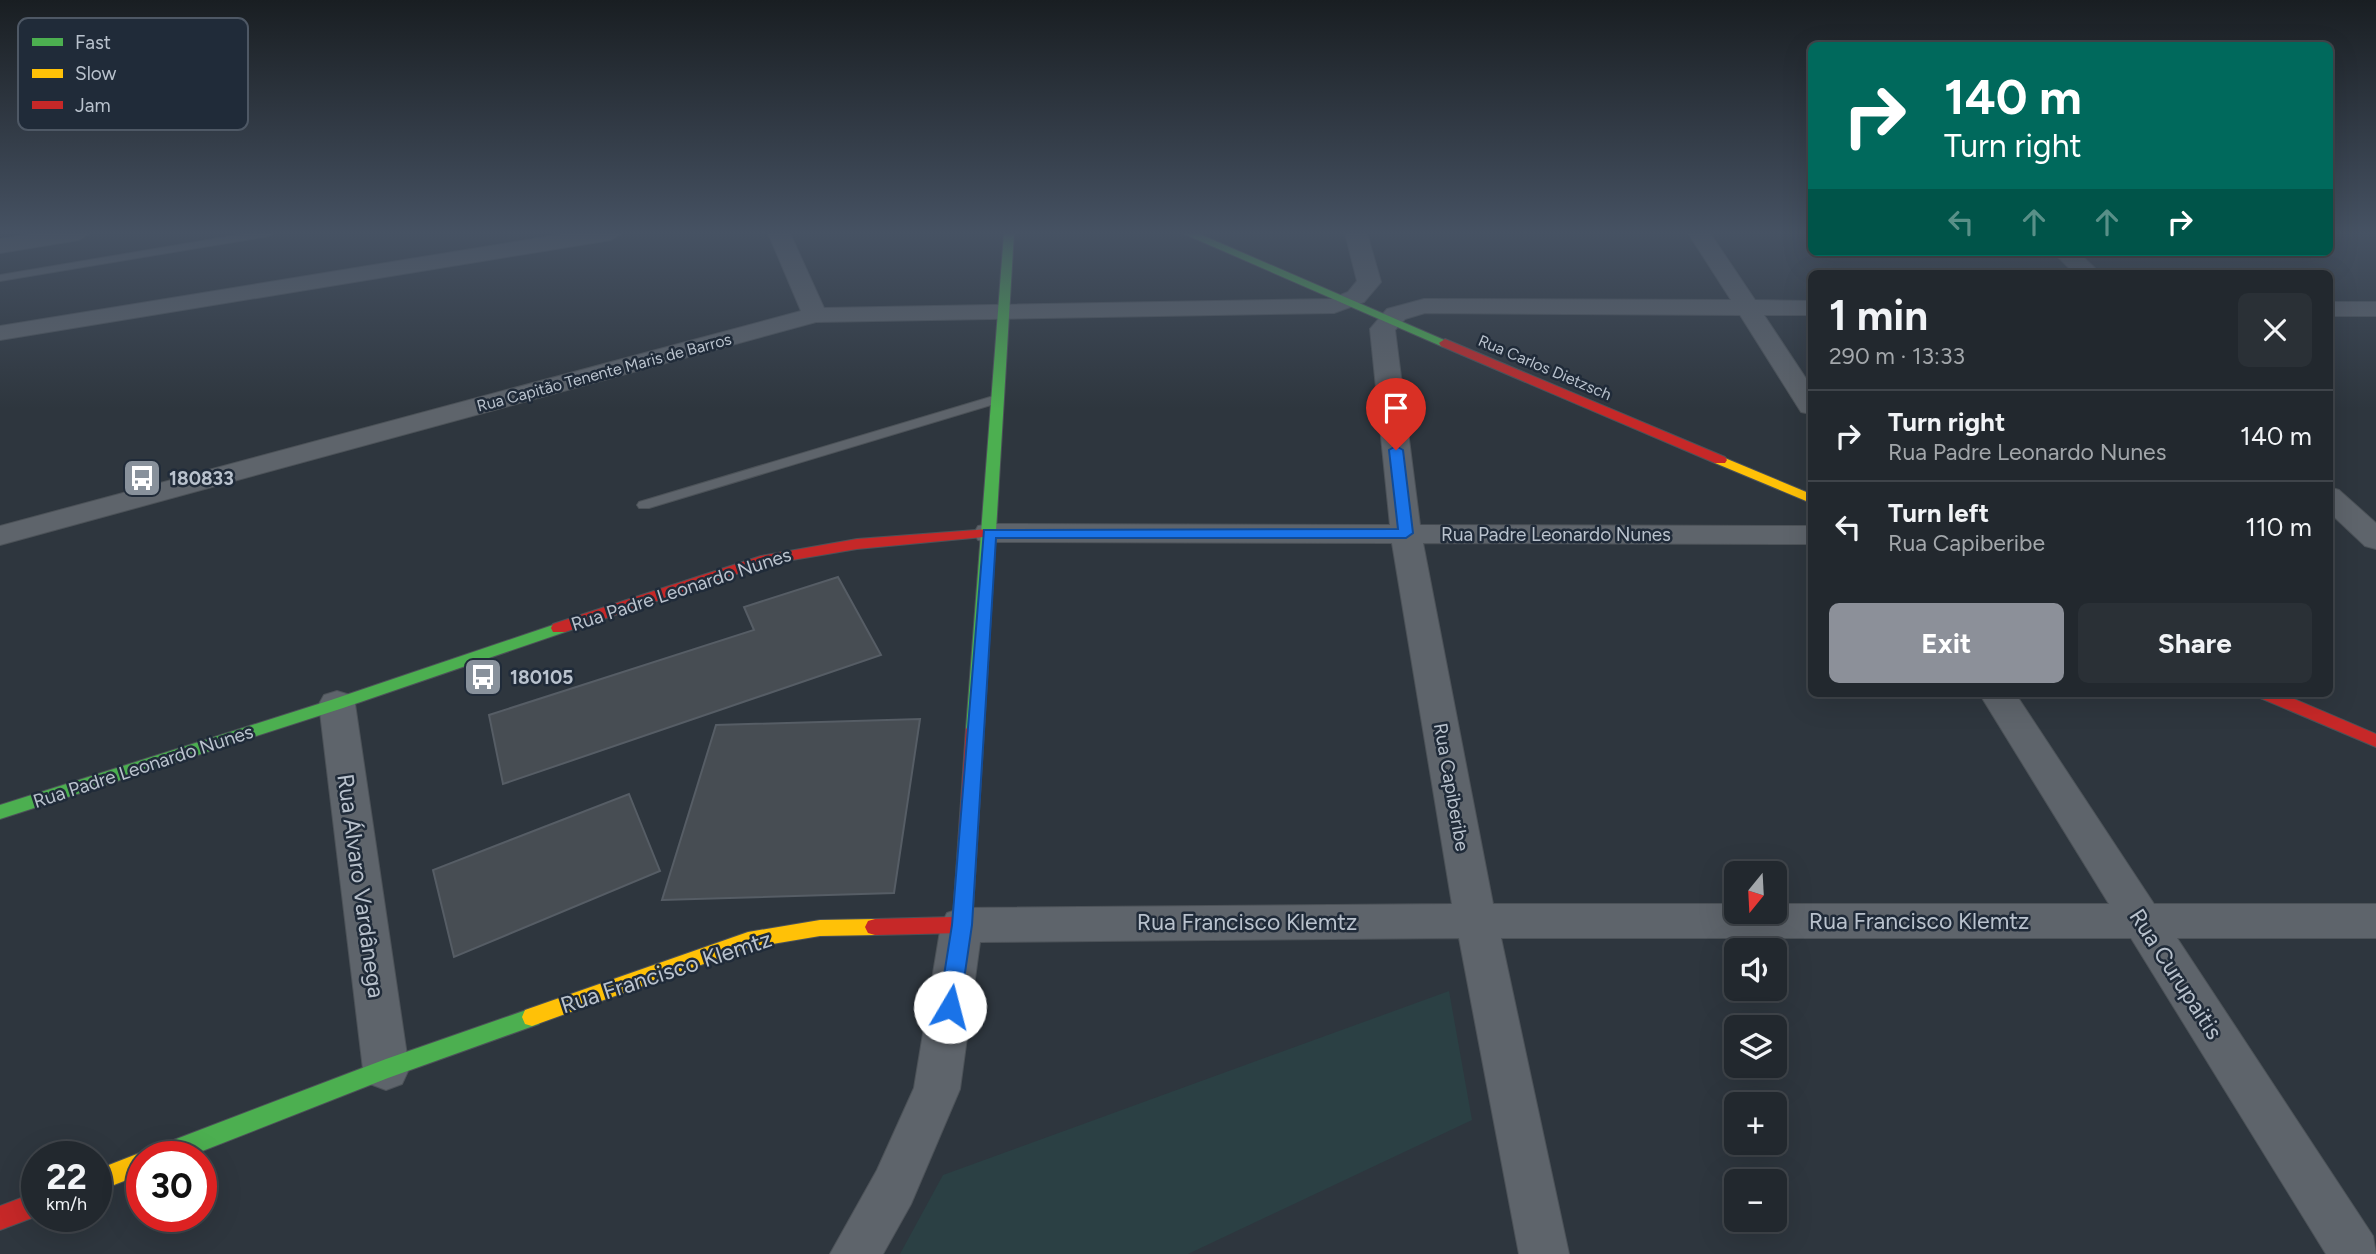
<!DOCTYPE html>
<html lang="en">
<head>
<meta charset="utf-8">
<style>
	:root { --surface:#22282e; --page:#2a3036; --text:#f1f3f6; --muted:#a2a6aa; --line:#3f444a; --accent:#8c9099 }
	body { margin:0; font-family:Figtree,sans-serif; background:var(--page); color:var(--text); height:100vh; display:flex; flex-direction:column; font-size:26px; white-space:nowrap }
	* { box-sizing:border-box; margin:0 }
	p { font-size:23px; color:var(--muted) }
	.icon { flex:none; width:38px; height:38px; fill:none; stroke:currentColor; stroke-width:2; stroke-linecap:round; stroke-linejoin:round }
	.map { position:relative; flex:1; overflow:hidden }
	.panel { position:absolute; left:1808px; top:270px; width:525px; height:427px; display:flex; flex-direction:column; background:var(--surface); border-radius:10px; box-shadow:0 7px 28px #0002,0 0 0 2px var(--line) }
	.panel>* { flex:none }
	.banner { position:absolute; left:1808px; top:42px; width:525px; height:214px; border-radius:10px; box-shadow:0 7px 28px #0002,0 0 0 2px var(--line); background:#00695c; color:#fff; overflow:hidden }
	.needle { width:46px; rotate:198deg }
	.buttons { position:absolute; left:1724px; top:861px; display:grid; gap:14px }
	.buttons a { display:grid; place-items:center; width:63px; height:63px; border-radius:10px; background:var(--surface); box-shadow:0 7px 28px #0002,0 0 0 2px var(--line); font-size:35px }
	.speed { position:absolute; left:21px; top:1141px; display:flex; gap:14px; font-size:35px; font-weight:700; text-align:center }
	.speed>* { display:grid; place-content:center; width:91px; height:91px; border-radius:50%; background:var(--surface); box-shadow:0 7px 28px #0002,0 0 0 2px var(--line); line-height:1 }
	.speed small { font-size:18px; font-weight:400 }
	.speed .limit { border:10px solid #d22; background:#fff; color:#111 }
	.pin { position:absolute; display:grid; place-items:center; width:60px; height:60px; color:#fff; margin:-72px -30px; border-radius:50% 50% 50% 0; rotate:-45deg; box-shadow:0 0 7px #0007 }
	.pin .icon { rotate:45deg }
	.me { position:absolute; width:77px; margin:-38px; rotate:8deg; stroke-linejoin:round; filter:drop-shadow(0 0 5px #0008) }
	.turn { display:flex; align-items:center; gap:24px; height:147px; padding:0 21px; font-size:32px }
	.turn .icon { width:91px; height:91px; stroke-width:2.5 }
	.turn b { display:block; font-size:49px; line-height:60px }
	.lanes { display:flex; align-items:center; height:66px; padding:0 21px; background:#0003; justify-content:center; gap:35px; direction:ltr }
	.lanes .off { opacity:.35 }
	.round { display:grid; place-items:center; flex:none; width:74px; height:74px; border-radius:10px; background:var(--page) }
	.head { display:flex; align-items:center; justify-content:space-between; height:119px; padding:0 21px }
	h1 { font-size:42px; font-weight:700; line-height:52px }
	.primary-button { display:flex; gap:14px; margin-top:auto; padding:14px 21px }
	.primary-button a { flex:1; height:80px; border-radius:10px; background:var(--accent); color:#fff; font-size:28px; font-weight:700; line-height:80px; text-align:center }
	.primary-button a+a { background:var(--page); color:var(--text) }
	ul { padding:0; list-style:none }
	li { display:flex; align-items:center; gap:21px; height:91px; padding:0 21px; border-top:2px solid var(--line) }
	li div { flex:1 }
	li b { display:block; font-size:26px }
	li em { font-style:normal }
	.map>svg:first-child { display:block }
</style>
</head>
<body>
<div class="map">
<svg width="2376" height="1254" viewBox="0 0 2376 1254">
	<rect width="100%" height="100%" fill="#2e363e"/>
	<path fill="#2b4044" d="M1449,991L1472,1120L1188,1254H900L943,1175Z"/>
	<path fill="#474d53" stroke="#565d65" stroke-width="2" d="M838,577L881,655L503,784L489,715L754,630L744,607Z
		M920,719L894,893L662,900L716,725Z
		M629,794L660,871L454,957L433,870Z"/>
	<g fill="none" stroke-linecap="round" stroke-linejoin="round">
		<defs>
			<path id="lane" d="M249,233H274L269,236L0,281V275Z
				M997,395L1003,399L1001,402L649,508H639L637,505L639,502Z"/>
			<path id="street" d="M37,233H90L79,240L0,253V239Z
				M569,233H622L611,240L0,340V326Z
				M768,233H790L824,308L1331,299L1348,292L1357,281L1345,233H1367L1381,282L1364,302L1334,313L816,322L0,545V526L801,311Z
				M1688,233H1710L1755,300L1811,301V315H1764L1811,386V414L1801,412L1740,315L1425,313L1405,319L1395,330L1420,525L1811,526V544L1423,543L1493,904H1736V912H1774V904H2109L1979,693H2015L2154,904H2376V938H2177L2373,1236L2376,1254H2326L2131,938H1501L1569,1254H1519L1459,938L980,942L960,1089L911,1204L883,1254H830L877,1170L914,1088L941,925L947,913L962,908L1452,904L1392,543L989,542L978,540L974,533L978,526L989,524L1390,525L1370,329L1387,309L1424,299L1731,300Z
				M2053,252H2078L2100,273H2074Z
				M2329,302H2376V316H2329Z
				M2329,487L2339,490L2376,523V549L2365,546L2329,512Z
				M337,691L350,695L355,704L409,1069L402,1084L386,1090L370,1084L363,1069L319,704L324,695Z"/>
			<path id="fast" d="M1004,233H1014L984,729L981,733H969L966,729Z
				M1182,233H1197L1451,343L1445,347L1441,346Z
				M559,623L567,628L565,632L343,708L0,819V805L331,700Z
				M532,1008L539,1010L542,1017L539,1024L388,1078L187,1157H147L150,1149L158,1146L386,1059Z"/>
			<path id="slow" d="M1720,456L1811,494V503L1715,463L1713,460L1715,457Z
				M875,919L882,921L885,927L882,933L875,935L820,936L748,948L532,1026L525,1024L522,1017L525,1010L748,932L820,920Z
				M142,1152L151,1157H142V1174L96,1192V1170Z"/>
			<path id="jam" d="M1445,339L1725,457L1727,460L1725,463H1715L1441,346L1439,343Z
				M989,529L994,530L996,533L994,536L857,549L763,565L565,632H553L551,628L553,624L761,556L857,539Z
				M2256,693H2280L2376,734V747L2258,697Z
				M975,723L981,725L984,729L972,925L969,931L962,933L875,935L868,933L865,927L868,921L875,919L953,917L966,729L969,725Z
				M37,1192V1216L0,1230V1206Z"/>
		</defs>
		<use href="#lane" stroke="#4c5258" stroke-width="2"/>
		<use href="#street" stroke="#4c5258" stroke-width="2"/>
		<use href="#fast" stroke="#4c5258" stroke-width="2"/>
		<use href="#slow" stroke="#4c5258" stroke-width="2"/>
		<use href="#jam" stroke="#4c5258" stroke-width="2"/>
		<use href="#lane" fill="#5e646b" fill-rule="evenodd"/>
		<use href="#street" fill="#5e646b" fill-rule="evenodd"/>
		<use href="#fast" fill="#4caf50" fill-rule="evenodd"/>
		<use href="#slow" fill="#ffc107" fill-rule="evenodd"/>
		<use href="#jam" fill="#c62828" fill-rule="evenodd"/>
	</g>
	<linearGradient id="sky" x2="0" y2="1"><stop stop-color="#191e22"/><stop offset="0.57" stop-color="#465263"/><stop offset="1" stop-color="#465263" stop-opacity="0"/></linearGradient>
	<rect width="2376" height="409" fill="url(#sky)"/>
	<path fill="#1a73e8" stroke="#114b97" stroke-width="2" d="M1396,446L1403,450L1413,533L1406,538H996L972,925L960,1007L957,1013L950,1016L942,1013L939,1007L952,925L984,530L1398,529L1389,450Z"/>
	<defs>
		<symbol id="bus-square" viewBox="-11 -11 22 22"><rect x="-9" y="-9" width="18" height="18" rx="4" fill="#88919b" stroke="#202b39"/><path d="M-5-6H5V4H4V6H2V4H-2V6H-4V4H-5ZM-3.5-4V0h7V-4ZM-3.5 1.2v1.5H-2V1.2ZM2 1.2v1.5H3.5V1.2Z" fill="#fff"/></symbol>
	</defs>
	<g fill-rule="evenodd">
		<use href="#bus-square" x="120" y="456" width="44" height="44"/>
		<use href="#bus-square" x="461" y="655" width="44" height="44"/>
	</g>
	<g text-anchor="middle" stroke-width="5" stroke-linejoin="round" paint-order="stroke">
		<g font-size="16" fill="#b9c2cd" stroke="#202b39">
			<text transform="translate(1545 367) rotate(23)" y="6">Rua Carlos Dietzsch</text>
			<text transform="translate(604 372) rotate(-15)" y="6">Rua Capitão Tenente Maris de Barros</text>
		</g>
		<g font-size="19" font-weight="bold" fill="#b9c2cd" stroke="#202b39" text-anchor="start">
			<text x="169" y="485">180833</text>
			<text x="510" y="684">180105</text>
		</g>
		<g font-size="19" fill="#b9c2cd" stroke="#202b39">
			<text x="1556" y="541">Rua Padre Leonardo Nunes</text>
			<text transform="translate(681 589) rotate(-18)" y="7">Rua Padre Leonardo Nunes</text>
			<text transform="translate(143 766) rotate(-18)" y="7">Rua Padre Leonardo Nunes</text>
			<text transform="translate(1452 787) rotate(80)" y="7">Rua Capiberibe</text>
		</g>
		<g font-size="23" fill="#b9c2cd" stroke="#202b39">
			<text transform="translate(361 886) rotate(82)" y="8">Rua Álvaro Vardânega</text>
			<text x="1919" y="929">Rua Francisco Klemtz</text>
			<text x="1247" y="930">Rua Francisco Klemtz</text>
			<text transform="translate(666 972) rotate(-18)" y="8">Rua Francisco Klemtz</text>
			<text transform="translate(2176 974) rotate(57)" y="8">Rua Curupaitis</text>
		</g>
	</g>
	<rect x="18" y="18" width="230" height="112" rx="10" fill="#202b39" stroke="#4e5865" stroke-width="2"/>
	<rect x="32" y="38" width="31" height="8" fill="#4caf50"/>
	<rect x="32" y="69" width="31" height="9" fill="#ffc107"/>
	<rect x="32" y="101" width="31" height="8" fill="#c62828"/>
	<g font-size="19" fill="#b9c2cd">
		<text x="75" y="49">Fast</text>
		<text x="75" y="80">Slow</text>
		<text x="75" y="112">Jam</text>
	</g>
</svg>
<div class="buttons">
<a><svg class="needle" viewBox="-14 -14 28 28"><path d="M0-13l5 13h-10z" fill="#e53935"/><path d="M0 13l5-13h-10z" fill="#a2a6aa"/></svg></a>
<a><svg class="icon" aria-label="sound" viewBox="0 0 24 24"><path d="M4 9h4l5-4v14l-5-4H4zM17 9q2 3 0 6"/></svg></a>
<a><svg class="icon" aria-label="layers" viewBox="0 0 24 24"><path d="M12 4l9 5-9 5-9-5zM3 14l9 5 9-5"/></svg></a>
<a>+</a>
<a>−</a>
</div>
<div class="speed"><div>22<small>km/h</small></div><div class="limit">30</div></div>
<div class="pin" style="left:1396px;top:450px;background:#d93025"><svg class="icon" aria-label="arrive" viewBox="0 0 24 24"><path d="M6 21V4h12l-3 4 3 4H6"/></svg></div>
<svg class="me" style="left:950px;top:1007px" viewBox="-20 -20 40 40"><circle r="19" fill="#fff"/><path d="M0-13L10 11 0 6-10 11z" fill="#1a73e8"/></svg>
<div class="banner">
<div class="turn"><svg class="icon" aria-label="right" viewBox="0 0 24 24"><path d="M7 20v-9h11M14 6l5 5-5 5"/></svg><div><b>140 m</b>Turn right</div></div>
<div class="lanes"><svg class="icon off" aria-label="left" viewBox="0 0 24 24"><path d="M17 20v-9H6M10 6l-5 5 5 5"/></svg><svg class="icon off" aria-label="ahead" viewBox="0 0 24 24"><path d="M12 20V5M6 11l6-6 6 6"/></svg><svg class="icon off" aria-label="ahead" viewBox="0 0 24 24"><path d="M12 20V5M6 11l6-6 6 6"/></svg><svg class="icon" aria-label="right" viewBox="0 0 24 24"><path d="M7 20v-9h11M14 6l5 5-5 5"/></svg></div>
</div>
<section class="panel">
<div class="head"><div><h1>1 min</h1><p>290 m · 13:33</p></div><a class="round"><svg class="icon" aria-label="close" viewBox="0 0 24 24"><path d="M6 6l12 12M18 6L6 18"/></svg></a></div>
<ul>
<li><svg class="icon" aria-label="right" viewBox="0 0 24 24"><path d="M7 20v-9h11M14 6l5 5-5 5"/></svg><div><b>Turn right</b><p>Rua Padre Leonardo Nunes</p></div><em>140 m</em></li>
<li><svg class="icon" aria-label="left" viewBox="0 0 24 24"><path d="M17 20v-9H6M10 6l-5 5 5 5"/></svg><div><b>Turn left</b><p>Rua Capiberibe</p></div><em>110 m</em></li>
</ul>
<div class="primary-button"><a>Exit</a><a>Share</a></div>
</section>
</div>
</body>
</html>
